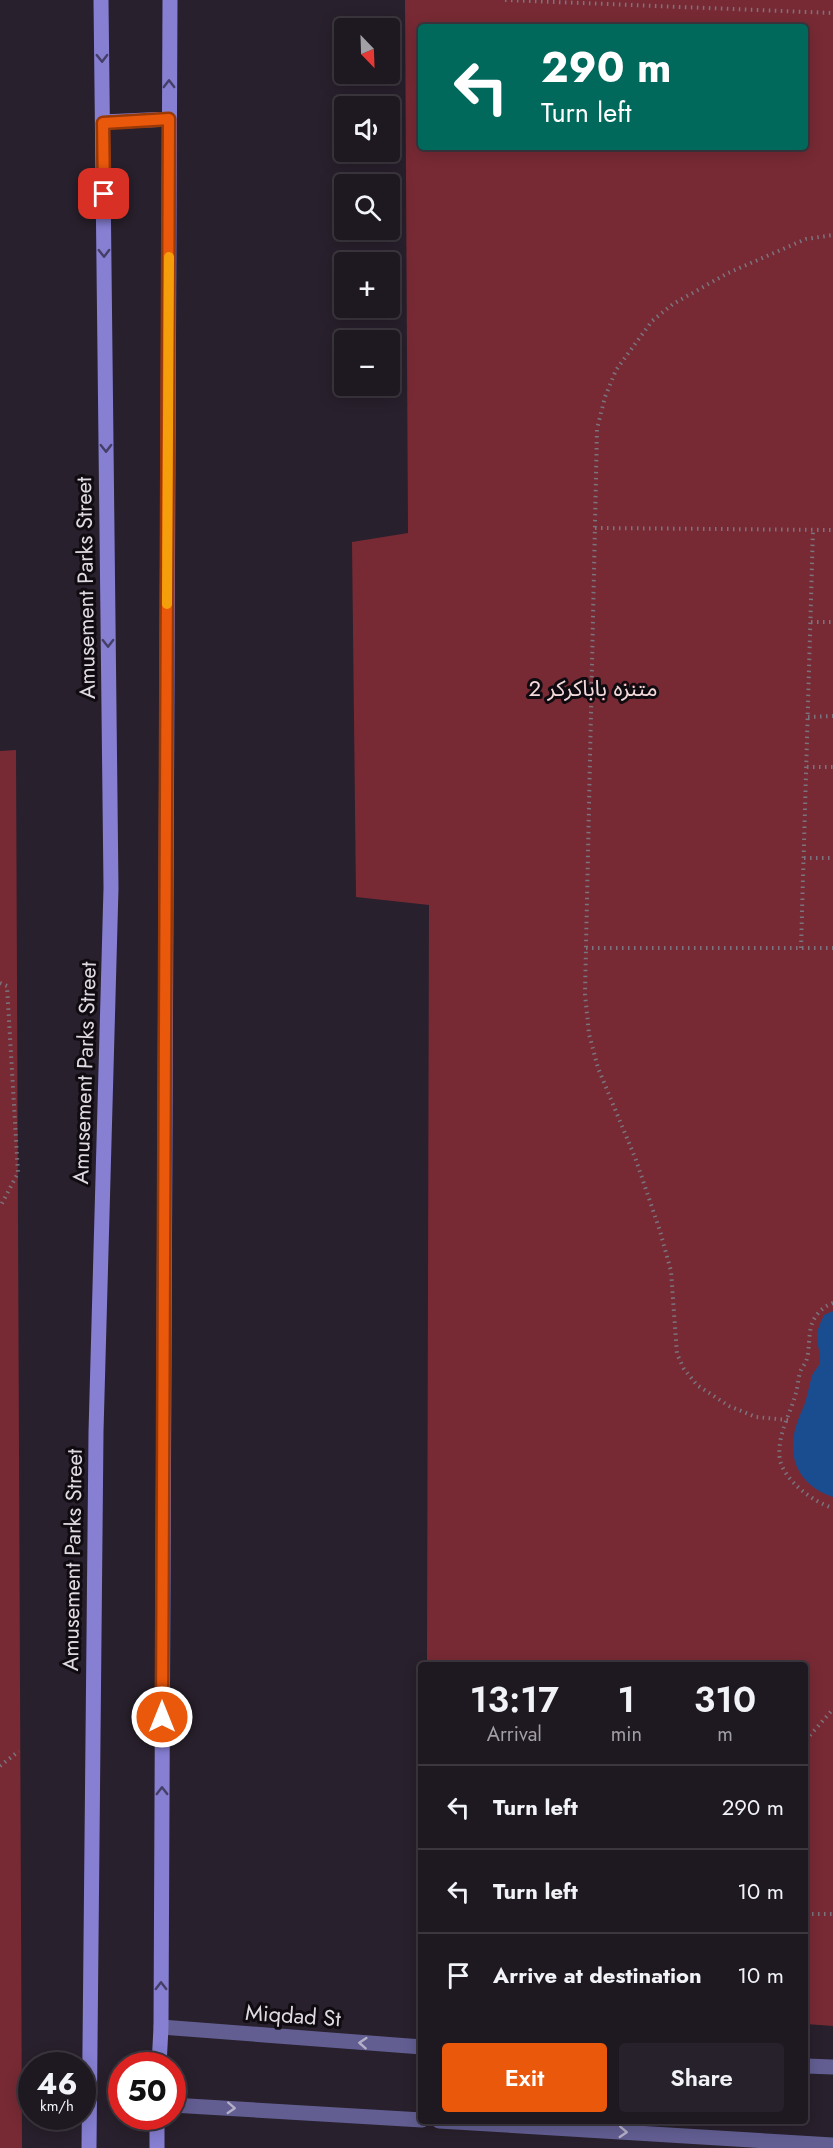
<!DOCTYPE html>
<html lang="en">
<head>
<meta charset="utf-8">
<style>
	:root { --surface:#1e1821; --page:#26212a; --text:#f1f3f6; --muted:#a1a0a5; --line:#3c373f; --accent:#ea580c }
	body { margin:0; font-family:Jost,"Noto Sans Arabic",sans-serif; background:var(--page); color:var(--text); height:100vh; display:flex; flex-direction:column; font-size:22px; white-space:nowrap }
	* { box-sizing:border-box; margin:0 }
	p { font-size:20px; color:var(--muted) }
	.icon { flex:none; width:33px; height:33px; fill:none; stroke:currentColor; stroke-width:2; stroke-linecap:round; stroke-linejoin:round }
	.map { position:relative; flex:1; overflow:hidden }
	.details { position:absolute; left:418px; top:1662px; width:390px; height:462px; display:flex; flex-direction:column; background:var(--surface); border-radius:6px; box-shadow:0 3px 15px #0003,0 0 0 2px var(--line) }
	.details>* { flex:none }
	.guide { position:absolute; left:418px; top:24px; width:390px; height:126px; border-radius:6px; box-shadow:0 3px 15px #0003,0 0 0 2px var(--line); background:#00695c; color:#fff; overflow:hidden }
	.needle { width:39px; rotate:157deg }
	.tools { position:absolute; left:334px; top:18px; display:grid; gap:12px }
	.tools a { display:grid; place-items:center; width:66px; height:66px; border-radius:6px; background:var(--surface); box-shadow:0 3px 15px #0003,0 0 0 2px var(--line); font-size:30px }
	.speed { position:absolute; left:18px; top:2052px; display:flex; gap:12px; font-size:30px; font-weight:700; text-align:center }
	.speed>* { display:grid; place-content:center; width:78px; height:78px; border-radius:50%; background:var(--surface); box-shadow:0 3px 15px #0003,0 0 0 2px var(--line); line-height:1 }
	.speed small { font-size:15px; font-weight:400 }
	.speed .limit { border:9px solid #d22; background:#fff; color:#111 }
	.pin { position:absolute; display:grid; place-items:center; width:51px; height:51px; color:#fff; margin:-26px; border-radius:12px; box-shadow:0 3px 9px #0006 }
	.me { position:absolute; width:66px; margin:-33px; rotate:0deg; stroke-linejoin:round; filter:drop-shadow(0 0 4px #0008) }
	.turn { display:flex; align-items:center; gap:21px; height:126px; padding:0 24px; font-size:27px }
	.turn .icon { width:78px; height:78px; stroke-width:2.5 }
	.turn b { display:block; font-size:42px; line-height:51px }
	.eta { display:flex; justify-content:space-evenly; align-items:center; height:102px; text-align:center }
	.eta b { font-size:36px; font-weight:600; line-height:42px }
	.primary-button { display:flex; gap:12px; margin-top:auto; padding:12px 24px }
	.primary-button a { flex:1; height:69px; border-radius:6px; background:var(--accent); color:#fff; font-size:24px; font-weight:600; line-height:69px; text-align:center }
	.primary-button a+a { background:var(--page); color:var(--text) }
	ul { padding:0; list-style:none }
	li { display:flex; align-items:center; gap:18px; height:84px; padding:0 24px; border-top:2px solid var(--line) }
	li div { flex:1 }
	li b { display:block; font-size:22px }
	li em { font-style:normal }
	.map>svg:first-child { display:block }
</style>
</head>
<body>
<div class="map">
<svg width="833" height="2148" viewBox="0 0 833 2148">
	<rect width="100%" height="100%" fill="#28202c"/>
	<path fill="#772a34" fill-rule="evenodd" d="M405,0H833V2026L806,2024V1665H427L429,905L356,897L352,542L408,533ZM422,27H806V147H422Z
		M16,750L22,2148H0V751Z"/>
	<path fill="#1a4d8f" d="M833,1311V1497C797,1485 785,1455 798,1420C800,1414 803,1409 805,1403C808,1394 809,1385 812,1376C813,1372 817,1369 819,1365C822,1355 817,1347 817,1337C817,1329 821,1322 824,1315Z"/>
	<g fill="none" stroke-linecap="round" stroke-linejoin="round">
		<path stroke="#7b747e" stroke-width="4" stroke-dasharray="1.5 4.5" stroke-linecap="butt" d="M505,0L833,13
			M595,528L833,530
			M811,622H833
			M808,717L833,716
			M807,767H833
			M804,858H833
			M586,948H833
			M801,948L813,530
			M0,983L7,986L18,1173L0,1207
			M833,1303C824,1306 817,1313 813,1321C808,1332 810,1347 807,1358C806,1363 803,1366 801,1370C798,1377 798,1386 796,1393C790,1415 776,1437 780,1460C785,1481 813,1502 833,1508
			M788,1420L756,1417L729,1406L697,1385L684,1369L677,1354L671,1271L660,1231L636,1160L598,1068L589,1034L585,994L597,429L605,397L616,370L652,321L673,304L728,273L806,239L833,235
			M806,1740L833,1709
			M0,1766L19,1751
			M806,1914H833"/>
		<path stroke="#625e92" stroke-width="15" d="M161,2027L422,2047
			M806,2066L833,2067
			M172,2105L422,2120
			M439,2121L833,2145"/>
		<path stroke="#867fd2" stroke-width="15" d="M103,122L169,119
			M159,2066L161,2027L170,0
			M89,2148L96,1432L111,888L101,0
			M157,2148V2116"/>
	</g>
	<defs><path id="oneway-chevron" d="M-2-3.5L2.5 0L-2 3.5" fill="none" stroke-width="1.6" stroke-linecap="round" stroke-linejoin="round" transform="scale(1.5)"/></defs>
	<g stroke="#453f67">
		<use href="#oneway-chevron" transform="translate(102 58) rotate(89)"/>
		<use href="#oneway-chevron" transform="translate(169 84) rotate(-90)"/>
		<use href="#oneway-chevron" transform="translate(104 253) rotate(89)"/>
		<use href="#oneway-chevron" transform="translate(106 448) rotate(89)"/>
		<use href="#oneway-chevron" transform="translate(108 643) rotate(89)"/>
		<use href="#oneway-chevron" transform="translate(162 1791) rotate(-90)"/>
		<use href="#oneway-chevron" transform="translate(161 1986) rotate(-90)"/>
	</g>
	<g stroke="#b3afc6">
		<use href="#oneway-chevron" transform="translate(363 2043) rotate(-176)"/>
		<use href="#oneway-chevron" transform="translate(231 2108) rotate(3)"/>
		<use href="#oneway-chevron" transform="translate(623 2132) rotate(3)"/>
	</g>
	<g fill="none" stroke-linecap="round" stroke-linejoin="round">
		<defs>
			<path id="route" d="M104,194L103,123L169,119L162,1717"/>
		</defs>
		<use href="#route" stroke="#983908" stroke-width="15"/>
		<use href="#route" stroke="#ea580c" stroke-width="10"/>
		<path stroke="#f59e0b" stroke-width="10" d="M167,604L169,257"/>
	</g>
	<g text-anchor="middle" stroke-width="6" stroke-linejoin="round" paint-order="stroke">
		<g font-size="22" fill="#dfdae2" stroke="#0f0b10">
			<text transform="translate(85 588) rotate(-91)" y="8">Amusement Parks Street</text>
			<text transform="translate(84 1073) rotate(-88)" y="8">Amusement Parks Street</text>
			<text transform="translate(72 1560) rotate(-89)" y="8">Amusement Parks Street</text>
			<text transform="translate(293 2015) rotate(4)" y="8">Miqdad St</text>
		</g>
		<g font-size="22" fill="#f5dadb" stroke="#0f0b10">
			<text x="593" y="696">متنزه باباكركر 2</text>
		</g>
	</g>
</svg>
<div class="tools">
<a><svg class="needle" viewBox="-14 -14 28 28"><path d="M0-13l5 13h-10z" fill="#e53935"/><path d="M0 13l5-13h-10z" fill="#a1a0a5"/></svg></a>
<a><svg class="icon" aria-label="sound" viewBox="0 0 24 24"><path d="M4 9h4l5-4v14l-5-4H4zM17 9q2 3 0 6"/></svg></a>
<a><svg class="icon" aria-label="search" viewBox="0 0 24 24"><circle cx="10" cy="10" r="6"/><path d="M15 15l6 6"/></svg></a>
<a>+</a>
<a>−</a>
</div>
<div class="speed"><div>46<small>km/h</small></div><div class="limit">50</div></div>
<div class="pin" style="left:104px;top:194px;background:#d93025"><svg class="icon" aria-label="arrive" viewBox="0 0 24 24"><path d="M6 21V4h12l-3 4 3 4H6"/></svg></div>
<svg class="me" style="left:162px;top:1717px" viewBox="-20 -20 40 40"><circle r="17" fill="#ea580c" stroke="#fff" stroke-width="3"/><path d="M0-11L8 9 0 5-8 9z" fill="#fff"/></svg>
<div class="guide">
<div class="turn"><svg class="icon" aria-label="left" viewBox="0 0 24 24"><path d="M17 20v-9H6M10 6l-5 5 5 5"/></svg><div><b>290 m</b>Turn left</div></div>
</div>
<section class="details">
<div class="eta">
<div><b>13:17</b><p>Arrival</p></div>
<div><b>1</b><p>min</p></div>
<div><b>310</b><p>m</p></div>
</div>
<ul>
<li><svg class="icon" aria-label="left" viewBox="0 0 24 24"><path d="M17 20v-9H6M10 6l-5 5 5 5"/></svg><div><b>Turn left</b></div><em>290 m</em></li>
<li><svg class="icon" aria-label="left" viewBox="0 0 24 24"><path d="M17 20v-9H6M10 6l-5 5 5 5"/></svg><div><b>Turn left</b></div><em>10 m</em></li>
<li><svg class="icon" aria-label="arrive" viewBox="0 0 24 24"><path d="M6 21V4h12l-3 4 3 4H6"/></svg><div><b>Arrive at destination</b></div><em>10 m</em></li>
</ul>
<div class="primary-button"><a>Exit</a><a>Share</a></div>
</section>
</div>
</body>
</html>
